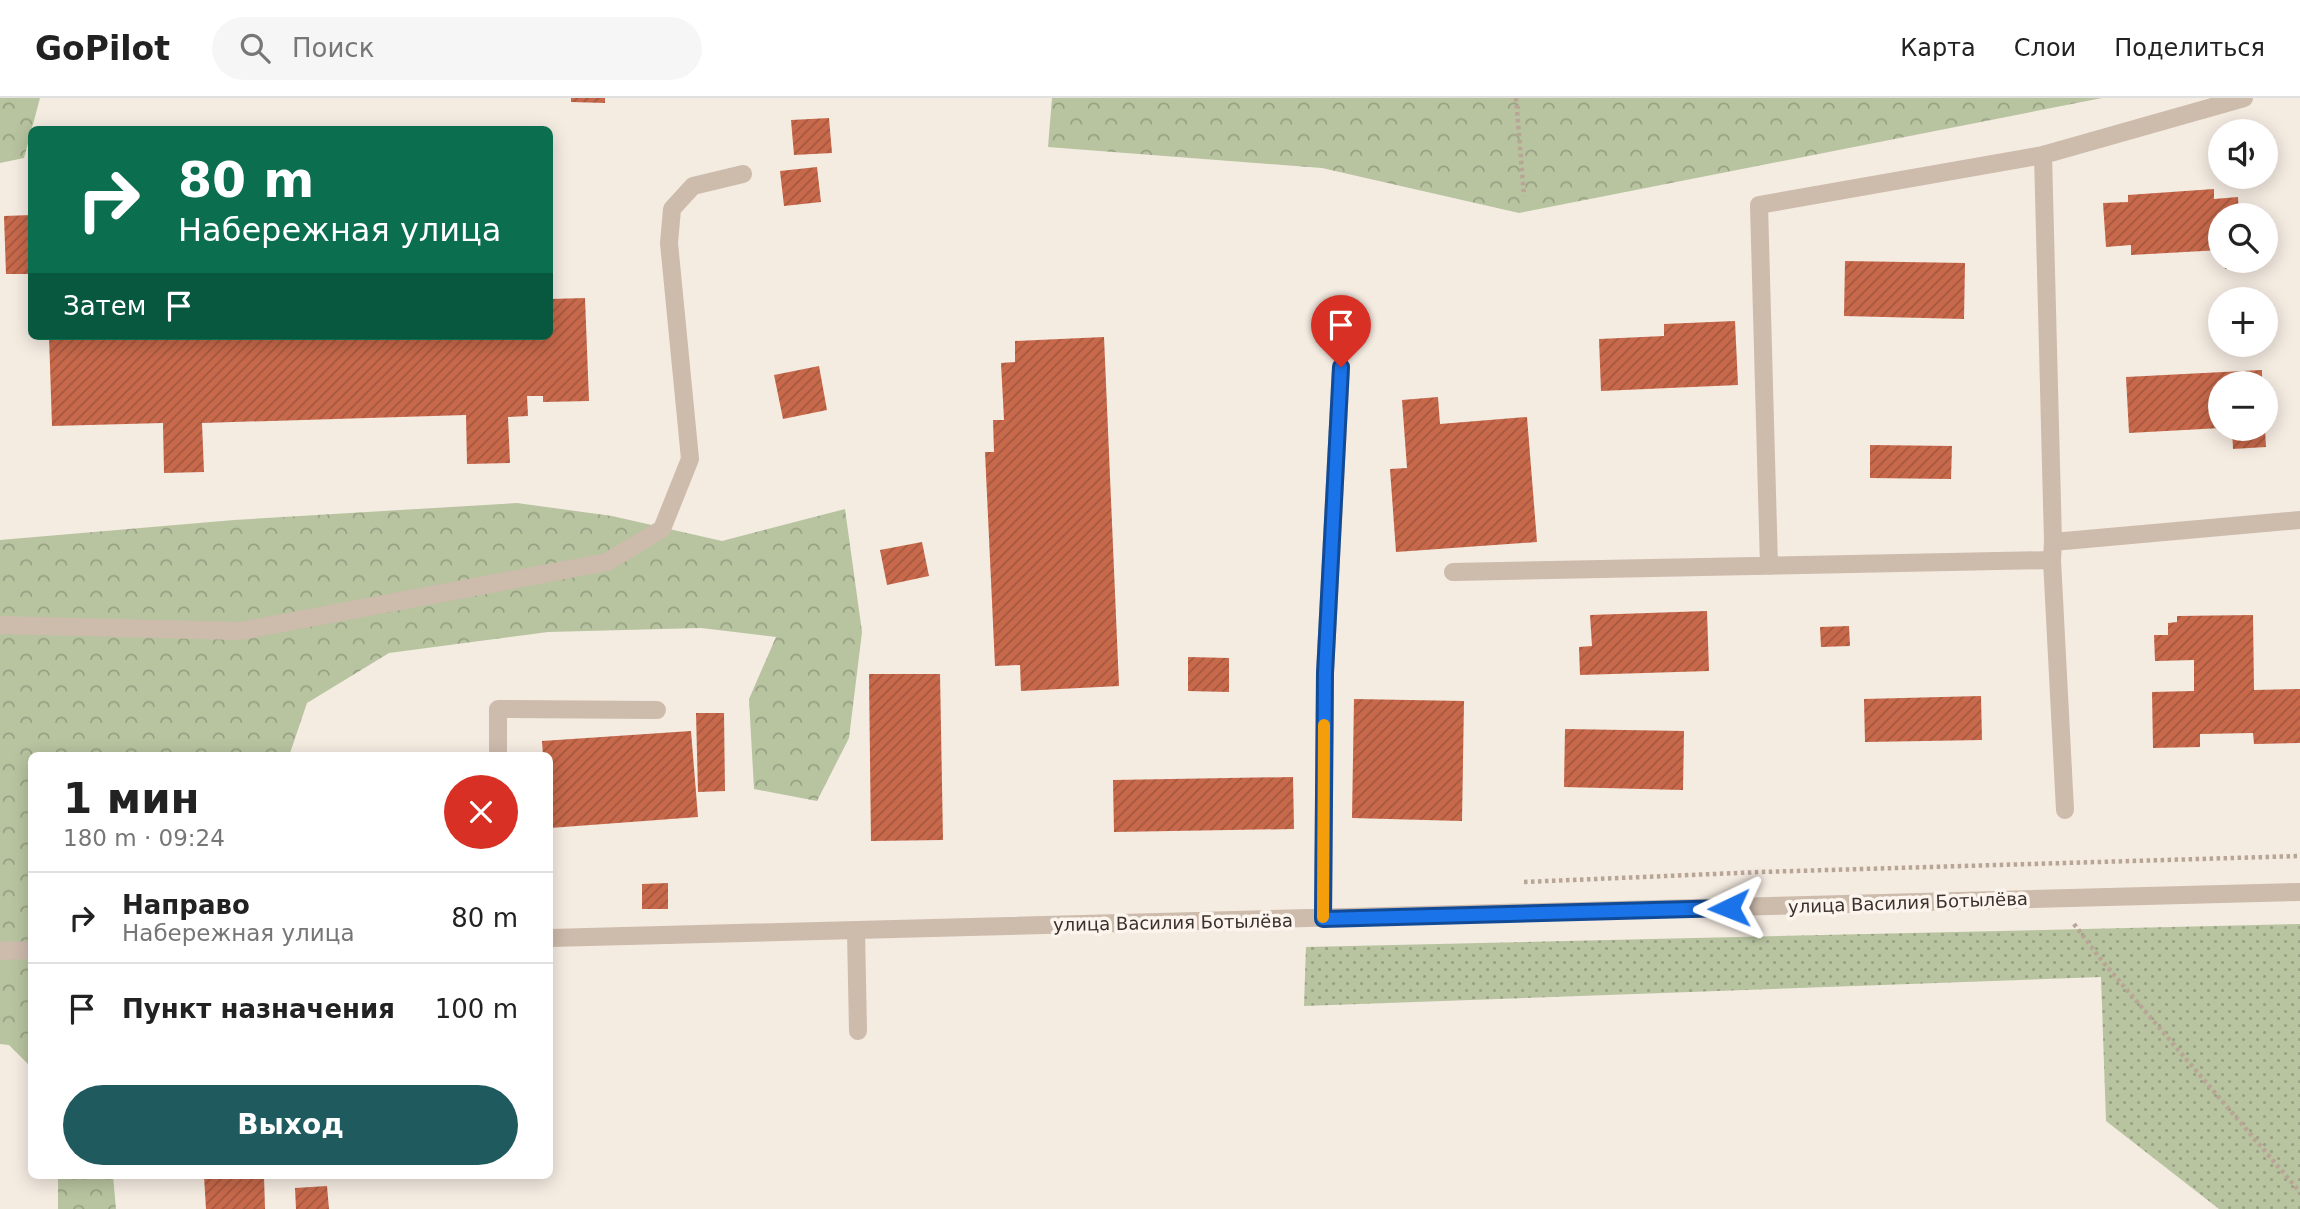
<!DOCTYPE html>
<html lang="ru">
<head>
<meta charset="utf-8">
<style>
	:root { --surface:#fff; --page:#f6f6f6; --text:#222; --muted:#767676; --line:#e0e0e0; --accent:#1f5a5e }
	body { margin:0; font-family:"DejaVu Sans",sans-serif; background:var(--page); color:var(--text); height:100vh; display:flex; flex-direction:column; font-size:26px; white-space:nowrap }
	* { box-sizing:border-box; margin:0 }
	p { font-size:23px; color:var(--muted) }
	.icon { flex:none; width:38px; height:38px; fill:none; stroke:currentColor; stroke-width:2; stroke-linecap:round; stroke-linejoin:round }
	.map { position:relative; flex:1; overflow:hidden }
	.panel { position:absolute; left:28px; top:654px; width:525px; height:427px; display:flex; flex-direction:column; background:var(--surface); border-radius:10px; box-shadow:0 4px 18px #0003 }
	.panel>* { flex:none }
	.banner { position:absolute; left:28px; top:28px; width:525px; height:214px; border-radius:10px; box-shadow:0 4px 18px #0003; background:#0b6e4f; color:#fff; overflow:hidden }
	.tools { position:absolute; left:2208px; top:21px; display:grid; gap:14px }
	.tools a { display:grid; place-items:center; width:70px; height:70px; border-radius:50%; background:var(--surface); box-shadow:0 4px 18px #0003; font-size:35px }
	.pin { position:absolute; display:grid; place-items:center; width:60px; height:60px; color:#fff; margin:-72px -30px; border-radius:50% 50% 50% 0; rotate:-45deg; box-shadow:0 0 7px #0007 }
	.pin .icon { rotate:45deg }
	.me { position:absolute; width:77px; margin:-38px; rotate:268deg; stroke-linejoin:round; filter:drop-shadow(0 0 5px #0008) }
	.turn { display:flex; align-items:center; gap:24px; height:147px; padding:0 35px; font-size:32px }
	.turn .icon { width:91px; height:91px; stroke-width:2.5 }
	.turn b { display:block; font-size:49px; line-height:60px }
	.then { display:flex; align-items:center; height:66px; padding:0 35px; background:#0003; gap:14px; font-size:26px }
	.round { display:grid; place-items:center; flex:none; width:74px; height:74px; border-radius:37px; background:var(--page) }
	.headline { display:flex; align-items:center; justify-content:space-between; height:119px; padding:0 35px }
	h1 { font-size:42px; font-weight:800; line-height:52px }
	.button { display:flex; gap:14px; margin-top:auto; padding:14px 35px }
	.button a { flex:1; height:80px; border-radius:42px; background:var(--accent); color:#fff; font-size:28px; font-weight:800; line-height:80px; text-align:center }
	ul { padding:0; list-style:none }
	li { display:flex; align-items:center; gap:21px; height:91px; padding:0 35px; border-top:2px solid var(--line) }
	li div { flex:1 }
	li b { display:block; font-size:26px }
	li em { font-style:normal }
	header { display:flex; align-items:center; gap:42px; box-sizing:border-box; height:98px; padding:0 35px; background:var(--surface); border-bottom:2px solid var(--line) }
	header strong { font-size:33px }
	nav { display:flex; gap:38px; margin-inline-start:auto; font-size:24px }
	.search { width:490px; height:63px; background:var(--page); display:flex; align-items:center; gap:18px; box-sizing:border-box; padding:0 24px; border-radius:38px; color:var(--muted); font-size:26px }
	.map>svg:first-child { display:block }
</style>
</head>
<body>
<header>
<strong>GoPilot</strong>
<div class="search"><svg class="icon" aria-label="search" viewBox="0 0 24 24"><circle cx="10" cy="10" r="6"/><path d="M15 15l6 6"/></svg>Поиск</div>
<nav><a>Карта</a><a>Слои</a><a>Поделиться</a></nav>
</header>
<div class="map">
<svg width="2300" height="1111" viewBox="0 0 2300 1111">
	<defs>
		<pattern id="grass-dots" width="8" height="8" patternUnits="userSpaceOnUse" patternTransform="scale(1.75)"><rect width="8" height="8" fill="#b8c4a0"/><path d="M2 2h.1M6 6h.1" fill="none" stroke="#97a083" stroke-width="1.8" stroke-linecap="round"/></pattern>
		<pattern id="forest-crowns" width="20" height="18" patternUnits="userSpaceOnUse" patternTransform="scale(1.75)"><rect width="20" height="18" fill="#b8c4a0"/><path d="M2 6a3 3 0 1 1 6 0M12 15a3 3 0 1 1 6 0" fill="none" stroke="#97a083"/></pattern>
		<pattern id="building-hatch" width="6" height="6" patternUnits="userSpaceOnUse" patternTransform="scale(1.75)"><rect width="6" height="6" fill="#c8694b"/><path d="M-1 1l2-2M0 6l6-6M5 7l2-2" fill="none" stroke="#a4573f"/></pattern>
	</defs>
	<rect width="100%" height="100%" fill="#f4ebe1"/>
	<path fill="url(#grass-dots)" d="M2300,826V1111H2219L2106,1023L2101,879L1304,908L1306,849Z"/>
	<path fill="url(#forest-crowns)" d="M0,0H40L24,60L0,65Z
		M1052,0H2102L1519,115L1322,70L1048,49Z
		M517,405L612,418L722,443L845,411L862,534L849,640L817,703L754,691L749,601L776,539L701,530L548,534L389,555L307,605L289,658H32L31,969L9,947L0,946V442L234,422Z
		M58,1078H113L116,1111H58Z"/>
	<path fill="url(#building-hatch)" d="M571,0H605V5L571,4Z
		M829,20L832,55L794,57L791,22Z
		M817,69L821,104L784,108L780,73Z
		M2214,91V101L2238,99L2239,117H2221V152L2131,157V147L2106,149L2103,105L2128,104V97Z
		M32,117V176H6L4,118Z
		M1845,163L1965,165L1964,221L1844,218Z
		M2224,163H2262V169L2225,171Z
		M585,200L589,303L543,304V298H527L528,318L508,319L510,365L467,366L466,317L202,325L204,374L164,375L163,325L52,328L49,238H550V201Z
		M1735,223L1738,287L1601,293L1599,241L1664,238V226Z
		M1104,239L1119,588L1021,593L1020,567L995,568L985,354H994L993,322H1004L1001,265L1015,264V243Z
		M819,268L827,312L783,321L774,277Z
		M2262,272V285H2221V330L2129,335L2126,279Z
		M1438,299L1440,326L1527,319L1537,444L1396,454L1390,371L1407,370L1402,302Z
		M2232,331H2265L2266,349L2233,351Z
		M1870,347L1952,348L1951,381L1870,380Z
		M922,444L929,478L887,487L880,452Z
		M1707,513L1709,573L1580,577L1579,549L1592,548L1590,517Z
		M2253,517L2254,592L2300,591V645L2254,646L2253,635L2200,636V649L2153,650L2152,594L2194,593V562L2155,563L2154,537H2168V525L2177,524V518Z
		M1849,528L1850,548L1821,549L1820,529Z
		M1188,559L1229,560V594L1188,593Z
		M869,576H940L943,742L871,743Z
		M1981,598L1982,642L1865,644L1864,601Z
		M1354,601L1464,603L1462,723L1352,720Z
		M696,615H724L725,693L698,694Z
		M1565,631L1684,633L1683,692L1564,689Z
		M691,633L698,719L550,730V658H543L542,643Z
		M1293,679L1294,731L1114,734L1113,682Z
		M668,785V811H642V786Z
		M204,1078H264L265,1111H206Z
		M327,1088L329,1111H296L295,1090Z"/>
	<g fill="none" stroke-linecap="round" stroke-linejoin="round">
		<path stroke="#b9a596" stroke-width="4.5" stroke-dasharray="3.5 3.5" stroke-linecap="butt" d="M1516,0L1524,98
			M1524,784L1761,774L2300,758
			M2074,826L2103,864L2300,1094"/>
		<path stroke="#cdbbac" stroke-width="18" d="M2043,57L2244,0
			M2052,462L2065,712
			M1769,468L1759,107L2043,57L2053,444
			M1453,474L2052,462L2053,444L2300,422
			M0,527L240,533L607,464L662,431L690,361L669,145L672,111L693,88L743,76
			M498,658V611L657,612
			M856,833L858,933"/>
		<path stroke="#cdbbac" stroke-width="18" d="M1323,821L1325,575L1341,269
			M550,840L2300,794
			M0,853L32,852"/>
	</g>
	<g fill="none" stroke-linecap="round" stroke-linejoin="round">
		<defs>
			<path id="route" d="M1341,269L1325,575L1323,821L1729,810"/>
		</defs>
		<use href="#route" stroke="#114b97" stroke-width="18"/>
		<use href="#route" stroke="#1a73e8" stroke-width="12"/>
		<path stroke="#f59e0b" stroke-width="12" d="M1323,819L1324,627"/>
	</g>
	<g text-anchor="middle" stroke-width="7" stroke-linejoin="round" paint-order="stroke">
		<g font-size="18" fill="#3b302b" stroke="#fbf5ee">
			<text transform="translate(1908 805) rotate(-2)" y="6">улица Василия Ботылёва</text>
			<text transform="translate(1173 825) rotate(-1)" y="6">улица Василия Ботылёва</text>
		</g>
	</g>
</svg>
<div class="tools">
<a><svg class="icon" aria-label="sound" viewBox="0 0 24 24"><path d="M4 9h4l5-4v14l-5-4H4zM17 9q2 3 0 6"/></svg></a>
<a><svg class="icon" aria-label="search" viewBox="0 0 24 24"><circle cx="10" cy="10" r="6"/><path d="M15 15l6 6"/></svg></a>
<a>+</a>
<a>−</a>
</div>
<div class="pin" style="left:1341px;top:269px;background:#d93025"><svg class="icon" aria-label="arrive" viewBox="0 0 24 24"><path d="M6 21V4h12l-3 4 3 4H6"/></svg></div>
<svg class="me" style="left:1729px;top:810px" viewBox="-20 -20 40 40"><path d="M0-17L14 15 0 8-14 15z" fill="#1a73e8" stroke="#fff" stroke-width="4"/></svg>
<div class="banner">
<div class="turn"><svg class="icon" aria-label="right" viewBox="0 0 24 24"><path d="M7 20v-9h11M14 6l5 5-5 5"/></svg><div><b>80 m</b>Набережная улица</div></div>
<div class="then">Затем<svg class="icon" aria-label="arrive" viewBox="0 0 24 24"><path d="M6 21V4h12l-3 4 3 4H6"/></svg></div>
</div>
<section class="panel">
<div class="headline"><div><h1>1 мин</h1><p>180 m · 09:24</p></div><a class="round" style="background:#d93025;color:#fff"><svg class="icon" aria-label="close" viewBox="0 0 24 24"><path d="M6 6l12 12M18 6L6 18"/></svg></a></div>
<ul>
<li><svg class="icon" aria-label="right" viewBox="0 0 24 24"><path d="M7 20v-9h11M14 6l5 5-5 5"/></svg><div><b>Направо</b><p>Набережная улица</p></div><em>80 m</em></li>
<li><svg class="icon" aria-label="arrive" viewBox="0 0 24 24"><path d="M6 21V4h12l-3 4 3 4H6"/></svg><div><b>Пункт назначения</b></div><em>100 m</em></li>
</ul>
<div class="button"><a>Выход</a></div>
</section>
</div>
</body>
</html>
